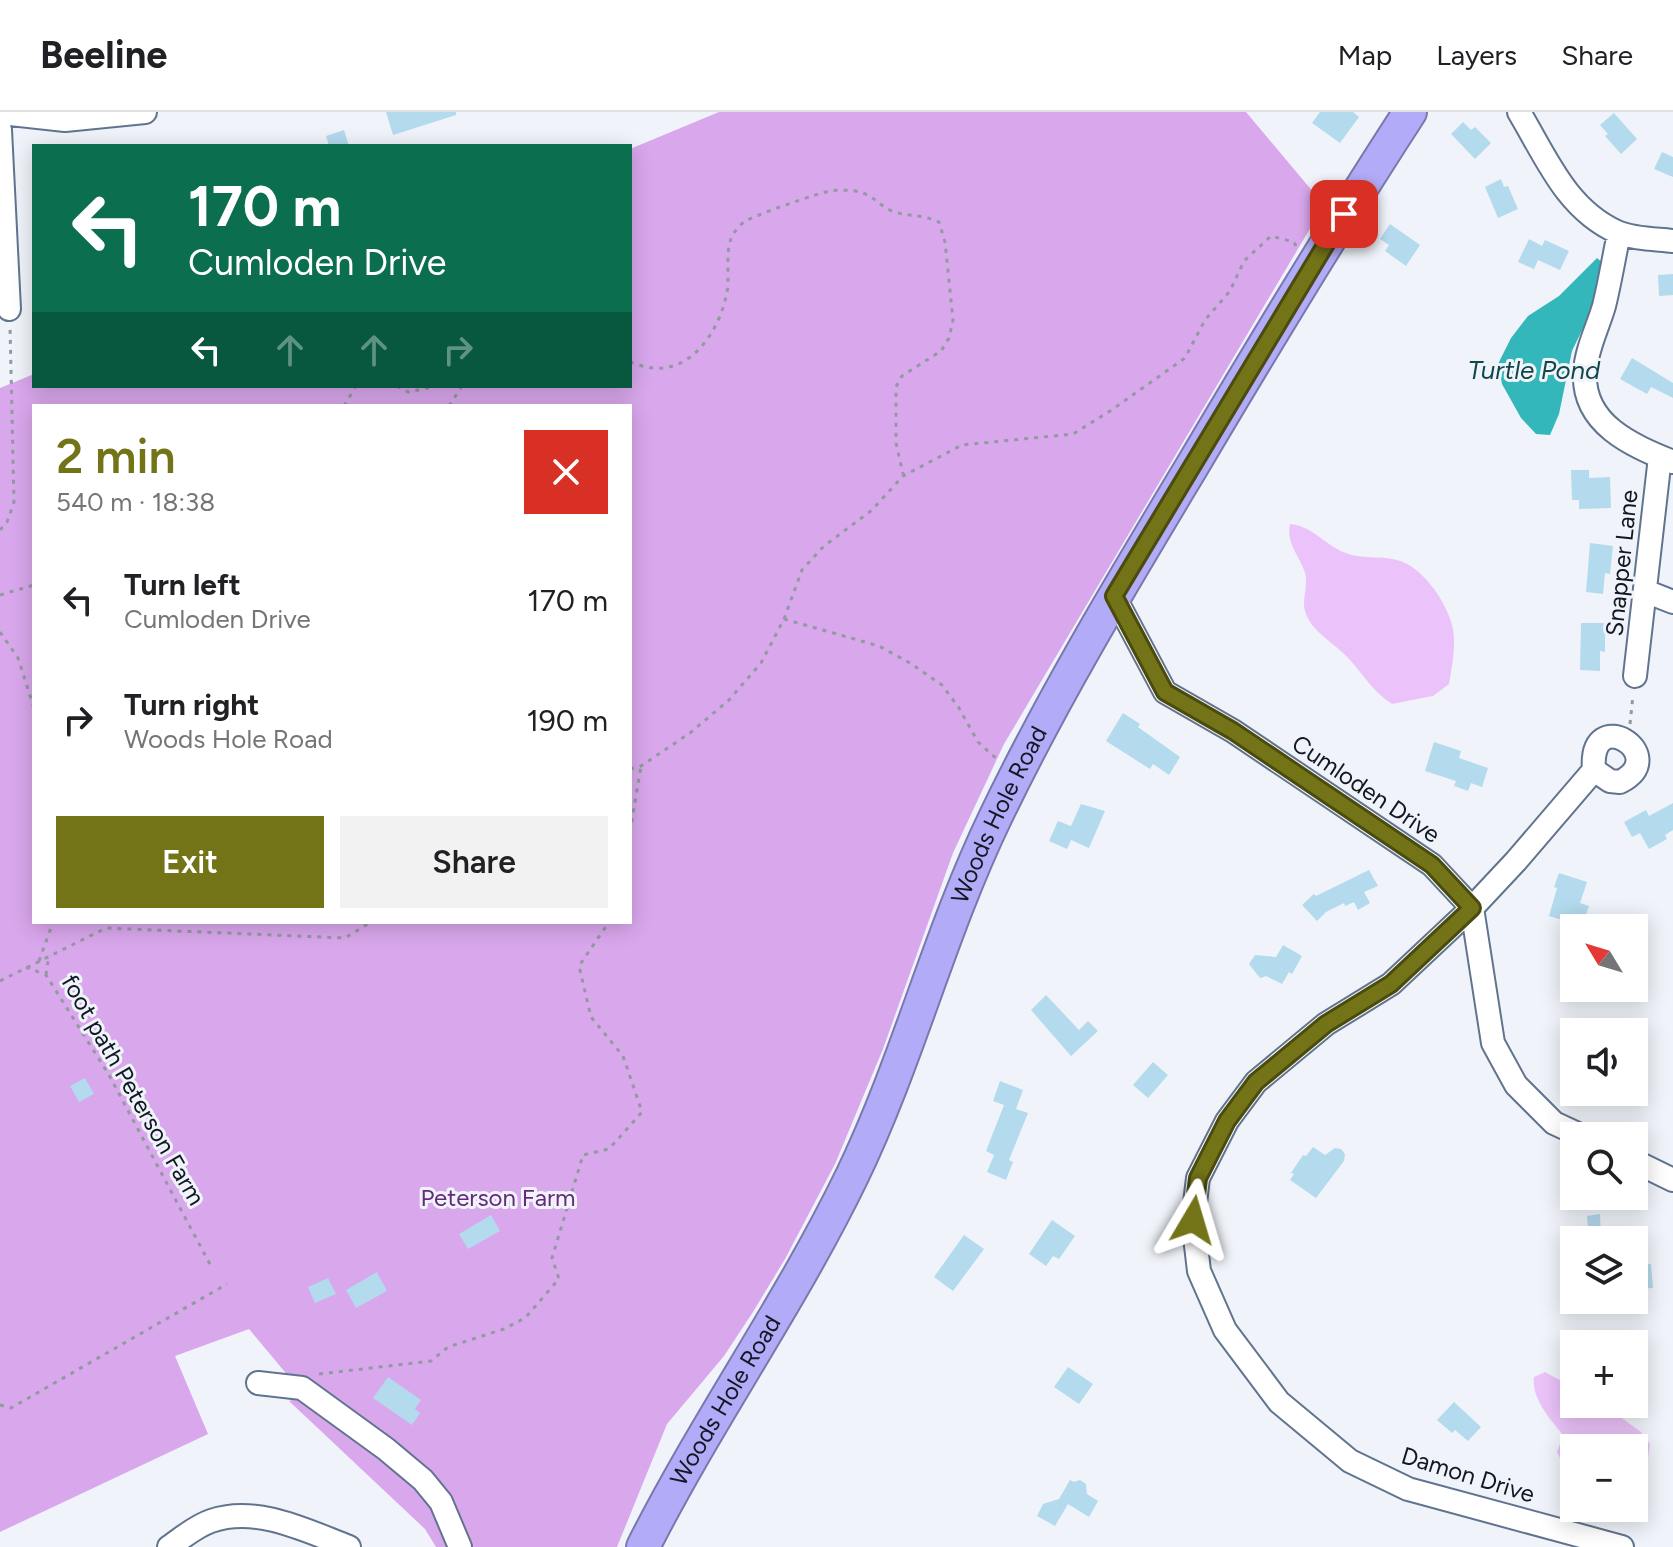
<!DOCTYPE html>
<html lang="en">
<head>
<meta charset="utf-8">
<style>
	:root { --surface:#fff; --page:#f2f2f2; --text:#202124; --muted:#757577; --line:#e0e0e0; --accent:#737318 }
	body { margin:0; font-family:Figtree,sans-serif; background:var(--page); color:var(--text); height:100vh; display:flex; flex-direction:column; font-size:30px; white-space:nowrap }
	* { box-sizing:border-box; margin:0 }
	p { font-size:26px; color:var(--muted) }
	.icon { flex:none; width:44px; height:44px; fill:none; stroke:currentColor; stroke-width:2; stroke-linecap:round; stroke-linejoin:round }
	.map { position:relative; flex:1; overflow:hidden }
	.sheet { position:absolute; left:32px; top:292px; width:600px; height:520px; display:flex; flex-direction:column; background:var(--surface); border-radius:0px; box-shadow:0 4px 20px #0003 }
	.sheet>* { flex:none }
	.guide { position:absolute; left:32px; top:32px; width:600px; height:244px; border-radius:0px; box-shadow:0 4px 20px #0003; background:#0b6e4f; color:#fff; overflow:hidden }
	.needle { width:52px; rotate:308deg }
	.fabs { position:absolute; left:1560px; top:802px; display:grid; gap:16px }
	.fabs a { display:grid; place-items:center; width:88px; height:88px; border-radius:0px; background:var(--surface); box-shadow:0 4px 20px #0003; font-size:40px }
	.pin { position:absolute; display:grid; place-items:center; width:68px; height:68px; color:#fff; margin:-34px; border-radius:16px; box-shadow:0 4px 12px #0006 }
	.me { position:absolute; width:88px; margin:-44px; rotate:7deg; stroke-linejoin:round; filter:drop-shadow(0 0 6px #0008) }
	.turn { display:flex; align-items:center; gap:28px; height:168px; padding:0 24px; font-size:36px }
	.turn .icon { width:104px; height:104px; stroke-width:2.5 }
	.turn b { display:block; font-size:56px; line-height:68px }
	.lanes { display:flex; align-items:center; height:76px; padding:0 24px; background:#0003; justify-content:center; gap:40px; direction:ltr }
	.lanes .off { opacity:.35 }
	.round { display:grid; place-items:center; flex:none; width:84px; height:84px; border-radius:0px; background:var(--page) }
	.overview { display:flex; align-items:center; justify-content:space-between; height:136px; padding:0 24px }
	h1 { font-size:48px; font-weight:600; line-height:60px; color:var(--accent) }
	.button { display:flex; gap:16px; margin-top:auto; padding:16px 24px }
	.button a { flex:1; height:92px; border-radius:0px; background:var(--accent); color:#fff; font-size:32px; font-weight:600; line-height:92px; text-align:center }
	.button a+a { background:var(--page); color:var(--text) }
	ul { padding:0; list-style:none }
	li { display:flex; align-items:center; gap:24px; height:120px; padding:0 24px }
	li div { flex:1 }
	li b { display:block; font-size:30px }
	li em { font-style:normal }
	header { display:flex; align-items:center; gap:48px; box-sizing:border-box; height:112px; padding:0 40px; background:var(--surface); border-bottom:2px solid var(--line) }
	header strong { font-size:38px }
	nav { display:flex; gap:44px; margin-inline-start:auto; font-size:28px }
	.map>svg:first-child { display:block }
</style>
</head>
<body>
<header>
<strong>Beeline</strong>
<nav><a>Map</a><a>Layers</a><a>Share</a></nav>
</header>
<div class="map">
<svg width="1673" height="1435" viewBox="0 0 1673 1435">
	<rect width="100%" height="100%" fill="#f0f4fa"/>
	<path fill="#ebc3fa" d="M1290,412C1310,413 1325,432 1343,440C1362,448 1379,443 1397,448C1423,454 1448,492 1453,517C1456,534 1452,555 1449,572L1433,584L1392,592C1371,578 1365,564 1349,547C1336,532 1313,521 1306,502C1300,488 1310,473 1304,458C1298,442 1286,431 1290,412Z
		M1545,1260L1574,1276V1292H1602L1641,1320L1650,1332L1648,1346L1634,1349V1336H1574V1355L1564,1354L1557,1340L1563,1323C1550,1307 1531,1286 1534,1265Z"/>
	<path fill="#d9a7ec" fill-rule="evenodd" d="M719,0H1246L1324,93L1004,632L953,741L883,937L835,1052L785,1147L753,1200L724,1244L667,1312L617,1435H436L425,1417L289,1289L305,1284L249,1217L175,1244L208,1322L0,1420V276L34,262V274H630V37ZM34,294H630V810H34Z"/>
	<path fill="#33b7bb" d="M1597,146L1603,151L1605,171L1572,239L1559,302L1550,323L1536,322L1521,306L1502,272L1498,252L1511,226L1528,204L1559,184Z"/>
	<path fill="#b3daed" d="M386,0H456V3L393,23Z
		M1320,0H1353L1359,5L1340,31L1312,11Z
		M1614,1L1637,27L1621,42L1605,24L1608,22L1600,13Z
		M1463,10L1471,18L1475,15L1491,31L1475,47L1451,22Z
		M344,18L349,34H329L326,24Z
		M1662,40L1673,45V65L1654,57Z
		M1501,67L1504,75L1508,74L1518,97L1498,106L1485,75Z
		M1390,112L1420,133L1406,154L1385,139L1389,133L1380,127Z
		M1529,127L1542,134L1545,128L1569,139L1560,158L1538,148L1534,157L1518,150Z
		M1673,162V183L1659,184L1658,163Z
		M1632,246L1673,271V286L1651,275L1647,282L1620,267Z
		M1571,358H1589V366L1610,365L1611,396L1579,397V388H1572Z
		M1590,431L1613,434L1610,462L1605,461L1603,482L1586,480Z
		M1581,511H1605V540L1600,539V559L1580,558Z
		M1123,601L1140,612L1138,615L1180,645L1169,663L1153,652L1150,657L1106,629Z
		M1434,630L1461,639L1459,646L1488,656L1482,675L1471,671L1468,679L1454,674L1456,669L1425,659Z
		M1673,691V718L1665,723L1667,727L1649,737L1640,721L1632,725L1624,710L1646,698L1649,704Z
		M1081,692L1105,699L1089,736L1071,728L1067,737L1049,729L1058,709L1071,714Z
		M1369,758L1378,774L1364,780L1370,791L1358,798L1354,790L1345,794L1344,791L1326,800L1317,809L1302,793L1314,782L1316,784Z
		M1559,761L1587,770L1580,791L1589,794L1582,814L1549,804L1557,776L1554,775Z
		M1283,833L1302,844L1292,862L1289,860L1282,872L1266,864L1260,866L1249,852L1255,843L1276,845Z
		M1046,883L1079,918L1088,909L1098,919L1071,944L1031,898Z
		M1153,950L1168,963L1148,986L1133,973Z
		M85,966L94,982L79,990L70,974Z
		M1000,969L1023,978L1016,997L1028,1001L1009,1048L1013,1050L1006,1068L987,1060L994,1043L986,1039L1004,993L993,989Z
		M1313,1035L1325,1043L1335,1036L1341,1037L1345,1042L1344,1049L1316,1086L1290,1068L1294,1062L1291,1061L1303,1043L1306,1044Z
		M1600,1102L1601,1128H1589L1587,1104Z
		M491,1103L500,1119L468,1137L459,1122Z
		M1052,1108L1075,1124L1059,1147L1053,1144L1046,1154L1029,1142Z
		M964,1123L984,1137L953,1179L934,1165Z
		M1651,1152L1653,1176L1634,1177V1153Z
		M377,1160L387,1179L356,1196L346,1178Z
		M328,1166L336,1182L315,1191L308,1175Z
		M1068,1255L1093,1272L1079,1292L1054,1275Z
		M388,1265L421,1288L415,1297L420,1301L412,1313L373,1286Z
		M1454,1290L1481,1315L1468,1329L1455,1318L1452,1321L1437,1308Z
		M1070,1368L1074,1370L1080,1368L1086,1372L1087,1382L1098,1389L1089,1405L1068,1392L1055,1414L1037,1404L1043,1392L1059,1387Z"/>
	<g fill="none" stroke-linecap="round" stroke-linejoin="round">
		<defs>
			<path id="minor" d="M1519,0C1546,45 1566,97 1617,120C1633,127 1656,127 1673,129
				M0,1L65,8L145,0
				M0,18L9,197
				M1619,121C1614,145 1610,170 1604,194C1598,215 1586,238 1585,260C1582,312 1631,333 1673,350
				M1645,479L1673,490
				M1114,484L1165,580L1233,619L1432,753L1472,796L1493,931L1516,973L1554,1011L1582,1024
				M1635,564L1660,345
				M1594,658L1610,669L1620,670C1673,643 1588,590 1594,658L1516,749L1472,796L1391,872L1326,912L1256,970L1227,1009L1198,1066L1193,1108L1199,1159L1225,1218L1279,1290L1350,1349L1408,1377L1622,1435
				M1634,1049L1673,1068
				M258,1271L302,1276L386,1337L423,1368L441,1390L460,1435
				M169,1435C182,1426 196,1414 211,1409C257,1393 307,1419 349,1435"/>
			<g id="highway">
				<path id="s1" d="M643,1435C707,1308 790,1192 852,1064C908,948 939,822 995,706C1053,585 1122,471 1191,356C1262,236 1334,117 1410,0"/>
			</g>
		</defs>
		<use href="#minor" stroke="#61748f" stroke-width="26"/>
		<use href="#highway" stroke="#7978ad" stroke-width="36"/>
		<path stroke="#9399a0" stroke-width="3" stroke-dasharray="4 6" stroke-linecap="butt" d="M630,250C637,252 646,256 654,256C693,259 718,219 726,185C731,166 724,143 732,124C734,120 740,113 744,110C752,104 818,81 830,79C837,78 848,78 855,79C873,82 878,93 892,99C908,105 922,102 939,110L945,130L953,208L949,226L941,239L902,264L896,275V331L903,362
			M397,274L408,280L438,274
			M344,294L356,274
			M449,294L462,274
			M0,418L7,410L14,390L10,214
			M0,483L34,473
			M784,507L879,534L910,551L942,573L959,596L978,630L998,648
			M0,520L18,546L34,596
			M1630,612L1633,583
			M630,657L641,654L690,621L729,588L761,551L784,507L802,458L824,434L872,398L903,364L962,333L1073,322L1110,299L1185,246L1205,208L1230,179L1244,149L1271,124L1294,130L1297,136
			M630,720L641,654
			M39,849L53,810
			M26,855L46,863L109,963L212,1156
			M46,863L49,843
			M0,869L106,816L345,826L371,810
			M319,1262L431,1249L448,1235L504,1217L525,1206L559,1167L552,1146L583,1043L609,1037L642,1000L623,944L591,905L579,854L609,810
			M0,1293L11,1296L227,1172"/>
		<use href="#minor" stroke="#fff" stroke-width="22"/>
		<use href="#highway" stroke="#b2acf8" stroke-width="32"/>
	</g>
	<g fill="none" stroke-linecap="round" stroke-linejoin="round">
		<defs>
			<path id="route" d="M1193,1108L1198,1066L1227,1009L1256,970L1326,912L1391,872L1472,796L1432,753L1233,619L1165,580L1114,484L1344,102"/>
		</defs>
		<use href="#route" stroke="#4b4b10" stroke-width="20"/>
		<use href="#route" stroke="#737318" stroke-width="14"/>
	</g>
	<g text-anchor="middle" stroke-width="6" stroke-linejoin="round" paint-order="stroke">
		<g font-size="24" fill="#101822" stroke="#f0f4fa">
			<text transform="translate(1622 451) rotate(-84)" y="8">Snapper Lane</text>
			<text transform="translate(1366 677) rotate(34)" y="8">Cumloden Drive</text>
			<text dy="8" stroke="none"><textPath href="#s1" startOffset="816">Woods Hole Road</textPath></text>
			<text transform="translate(133 978) rotate(60)" y="8">foot path Peterson Farm</text>
			<text dy="8" stroke="none"><textPath href="#s1" startOffset="168">Woods Hole Road</textPath></text>
			<text transform="translate(1468 1363) rotate(17)" y="8">Damon Drive</text>
		</g>
		<g font-size="24" fill="#652979" stroke="#f0f4fa">
			<text x="498" y="1094">Peterson Farm</text>
		</g>
		<g font-size="26" font-style="italic" fill="#10484a" stroke="#f0f4fa">
			<text x="1534" y="267">Turtle Pond</text>
		</g>
	</g>
</svg>
<div class="fabs">
<a><svg class="needle" viewBox="-14 -14 28 28"><path d="M0-13l5 13h-10z" fill="#e53935"/><path d="M0 13l5-13h-10z" fill="#757577"/></svg></a>
<a><svg class="icon" aria-label="sound" viewBox="0 0 24 24"><path d="M4 9h4l5-4v14l-5-4H4zM17 9q2 3 0 6"/></svg></a>
<a><svg class="icon" aria-label="search" viewBox="0 0 24 24"><circle cx="10" cy="10" r="6"/><path d="M15 15l6 6"/></svg></a>
<a><svg class="icon" aria-label="layers" viewBox="0 0 24 24"><path d="M12 4l9 5-9 5-9-5zM3 14l9 5 9-5"/></svg></a>
<a>+</a>
<a>−</a>
</div>
<div class="pin" style="left:1344px;top:102px;background:#d93025"><svg class="icon" aria-label="arrive" viewBox="0 0 24 24"><path d="M6 21V4h12l-3 4 3 4H6"/></svg></div>
<svg class="me" style="left:1193px;top:1108px" viewBox="-20 -20 40 40"><path d="M0-17L14 15 0 8-14 15z" fill="#737318" stroke="#fff" stroke-width="4"/></svg>
<div class="guide">
<div class="turn"><svg class="icon" aria-label="left" viewBox="0 0 24 24"><path d="M17 20v-9H6M10 6l-5 5 5 5"/></svg><div><b>170 m</b>Cumloden Drive</div></div>
<div class="lanes"><svg class="icon" aria-label="left" viewBox="0 0 24 24"><path d="M17 20v-9H6M10 6l-5 5 5 5"/></svg><svg class="icon off" aria-label="ahead" viewBox="0 0 24 24"><path d="M12 20V5M6 11l6-6 6 6"/></svg><svg class="icon off" aria-label="ahead" viewBox="0 0 24 24"><path d="M12 20V5M6 11l6-6 6 6"/></svg><svg class="icon off" aria-label="right" viewBox="0 0 24 24"><path d="M7 20v-9h11M14 6l5 5-5 5"/></svg></div>
</div>
<section class="sheet">
<div class="overview"><div><h1>2 min</h1><p>540 m · 18:38</p></div><a class="round" style="background:#d93025;color:#fff"><svg class="icon" aria-label="close" viewBox="0 0 24 24"><path d="M6 6l12 12M18 6L6 18"/></svg></a></div>
<ul>
<li><svg class="icon" aria-label="left" viewBox="0 0 24 24"><path d="M17 20v-9H6M10 6l-5 5 5 5"/></svg><div><b>Turn left</b><p>Cumloden Drive</p></div><em>170 m</em></li>
<li><svg class="icon" aria-label="right" viewBox="0 0 24 24"><path d="M7 20v-9h11M14 6l5 5-5 5"/></svg><div><b>Turn right</b><p>Woods Hole Road</p></div><em>190 m</em></li>
</ul>
<div class="button"><a>Exit</a><a>Share</a></div>
</section>
</div>
</body>
</html>
